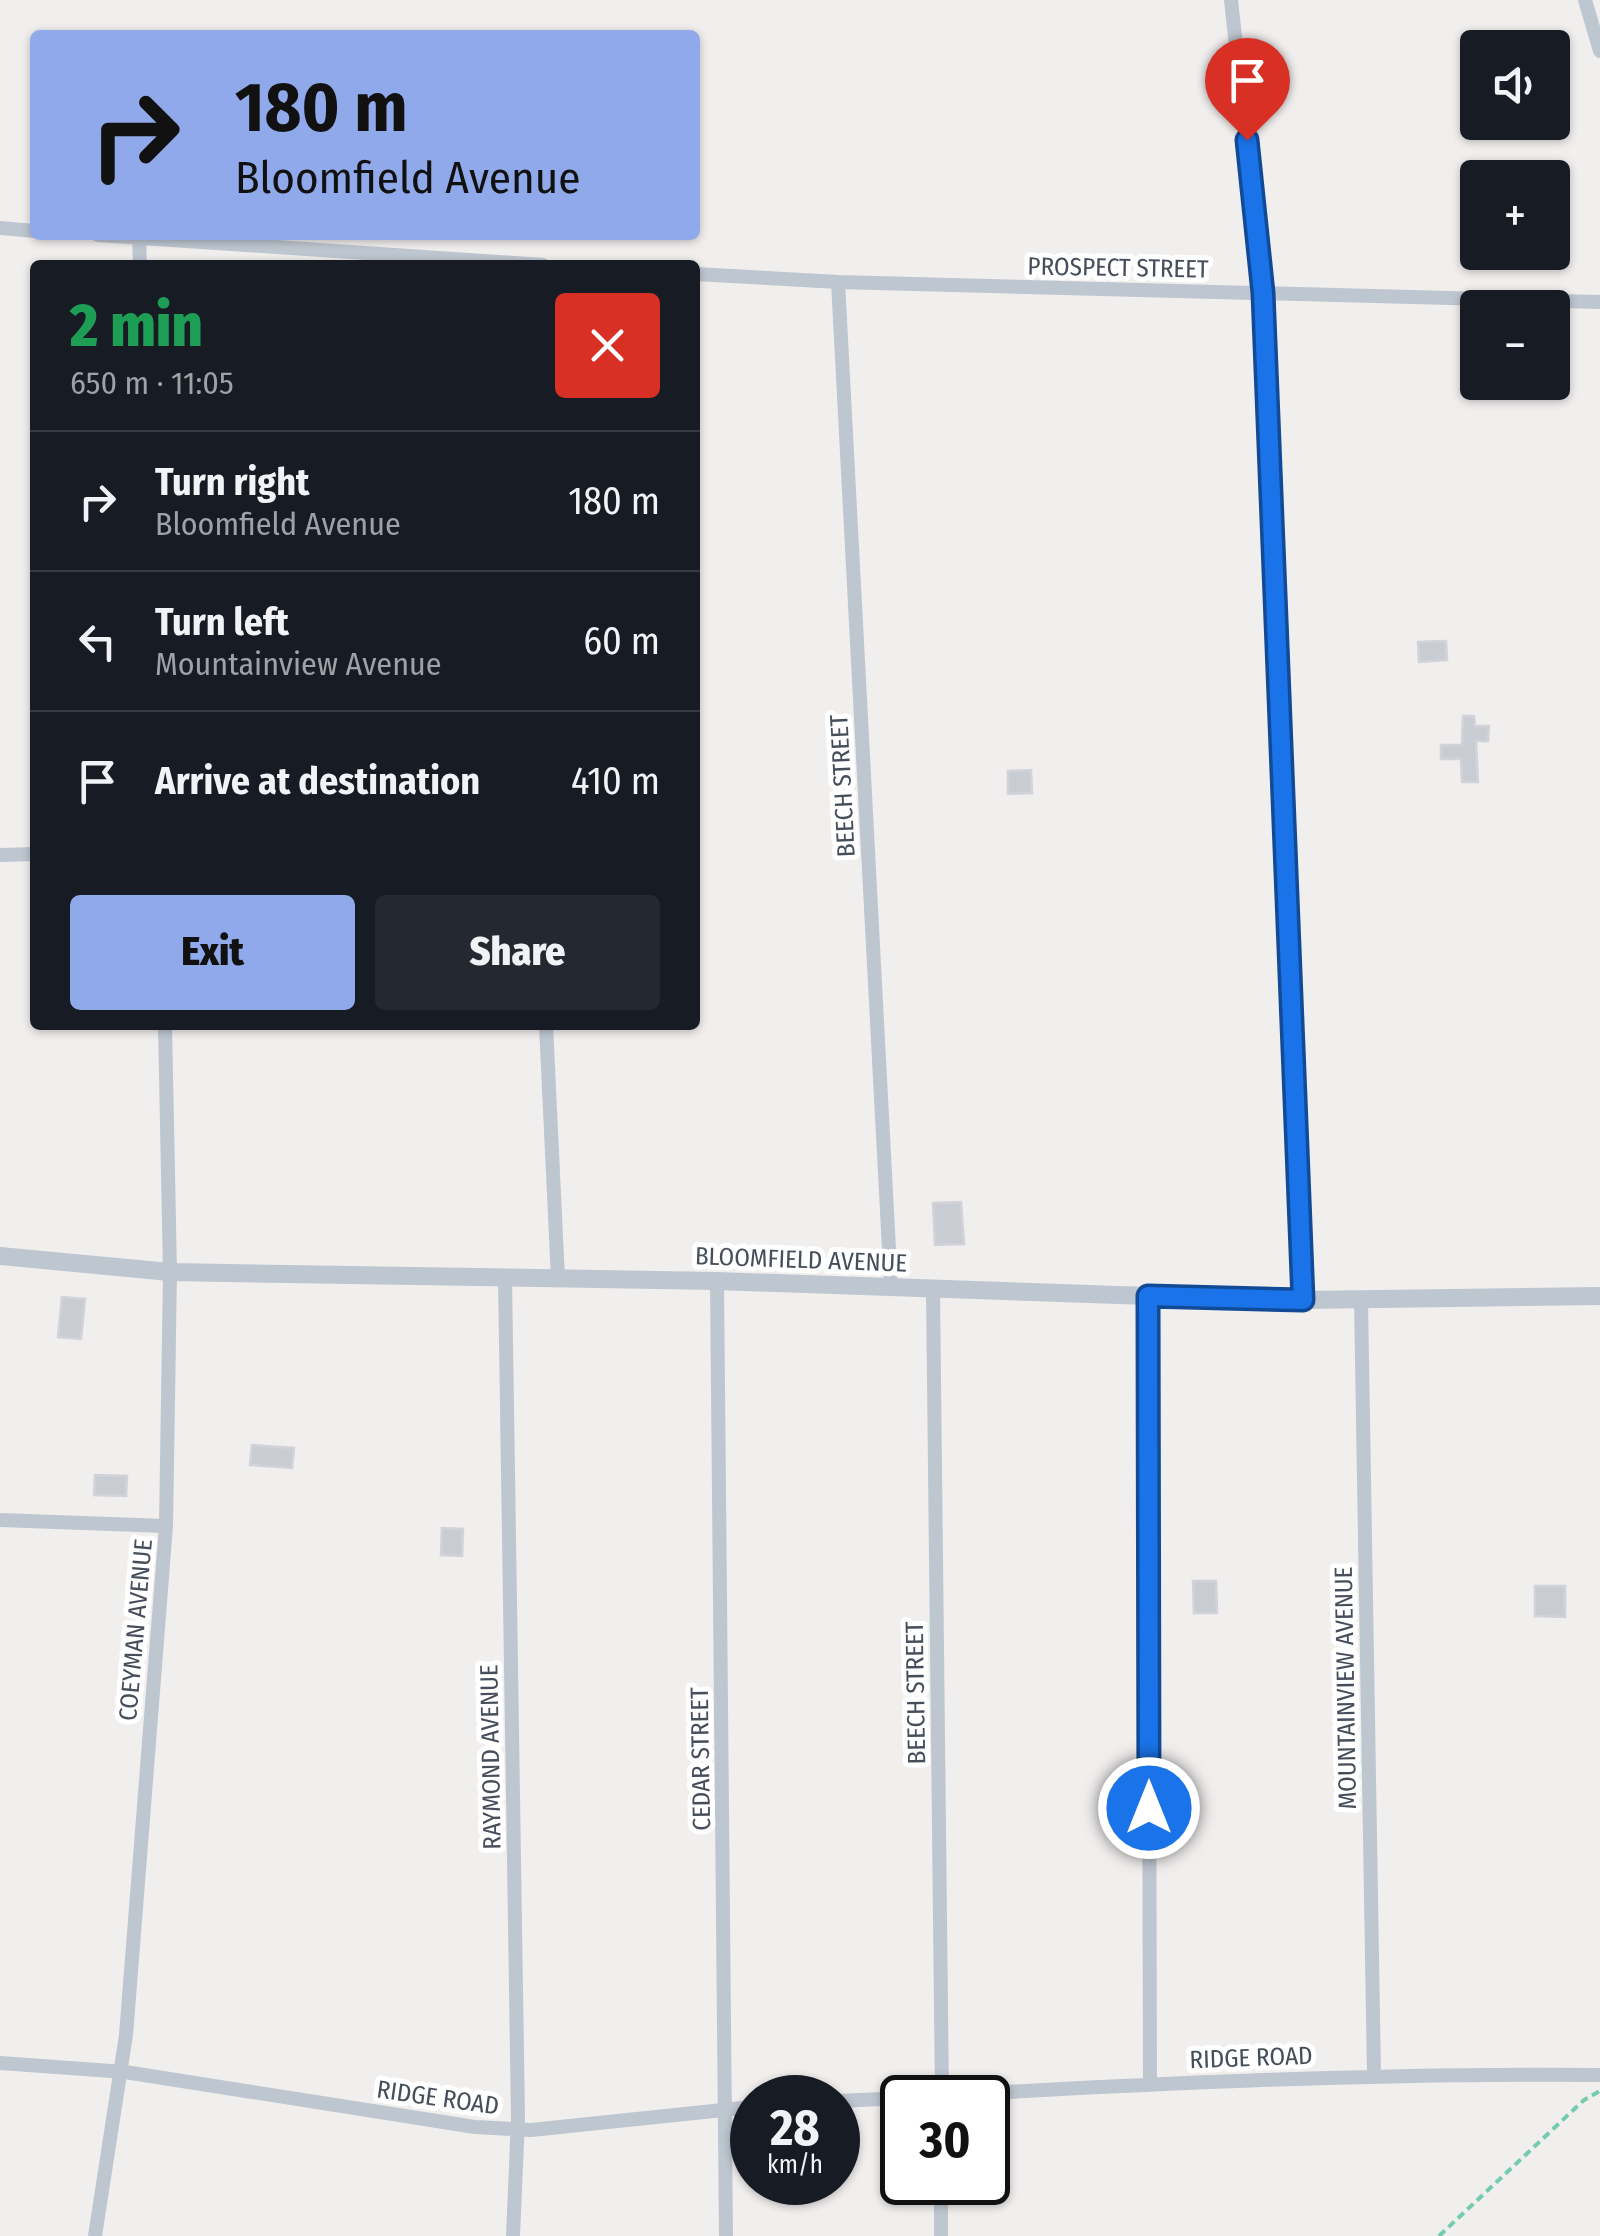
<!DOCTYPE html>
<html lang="en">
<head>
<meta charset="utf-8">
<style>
	:root { --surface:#171b24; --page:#242831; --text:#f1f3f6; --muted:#9ea1a6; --line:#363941; --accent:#90a9eb }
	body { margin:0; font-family:"Fira Sans Condensed",sans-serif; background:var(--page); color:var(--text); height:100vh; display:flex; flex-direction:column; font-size:38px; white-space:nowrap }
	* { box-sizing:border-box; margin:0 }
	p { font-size:32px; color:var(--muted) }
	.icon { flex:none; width:55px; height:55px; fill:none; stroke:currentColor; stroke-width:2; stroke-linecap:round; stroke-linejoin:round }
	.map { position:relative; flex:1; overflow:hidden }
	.side { position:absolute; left:30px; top:260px; width:670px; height:770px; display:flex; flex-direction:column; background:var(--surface); border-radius:10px; box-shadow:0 2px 8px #0004 }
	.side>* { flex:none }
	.guide { position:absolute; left:30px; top:30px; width:670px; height:210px; border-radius:10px; box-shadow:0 2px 8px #0004; background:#90a9eb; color:#111; overflow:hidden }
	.tools { position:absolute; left:1460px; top:30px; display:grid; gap:20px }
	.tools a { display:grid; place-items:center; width:110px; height:110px; border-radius:10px; background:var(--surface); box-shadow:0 2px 8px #0004; font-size:50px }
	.speed { position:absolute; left:730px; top:2075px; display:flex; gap:20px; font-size:50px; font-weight:700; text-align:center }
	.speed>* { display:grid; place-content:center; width:130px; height:130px; border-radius:50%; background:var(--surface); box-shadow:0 2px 8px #0004; line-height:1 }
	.speed small { font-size:25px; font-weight:400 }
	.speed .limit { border:5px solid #111; border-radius:15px; background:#fff; color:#111 }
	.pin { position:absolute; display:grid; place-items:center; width:85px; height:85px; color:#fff; margin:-102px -42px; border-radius:50% 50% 50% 0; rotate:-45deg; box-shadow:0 0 10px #0007 }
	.pin .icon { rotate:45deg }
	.me { position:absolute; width:110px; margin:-55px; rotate:0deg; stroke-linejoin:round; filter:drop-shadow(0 0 8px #0008) }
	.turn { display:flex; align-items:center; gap:35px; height:210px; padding:0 40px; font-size:45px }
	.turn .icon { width:130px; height:130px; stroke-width:2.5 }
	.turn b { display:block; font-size:70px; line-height:85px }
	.round { display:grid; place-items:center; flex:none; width:105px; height:105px; border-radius:10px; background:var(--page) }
	.overview { display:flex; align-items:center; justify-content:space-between; height:170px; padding:0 40px }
	h1 { font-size:60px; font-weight:800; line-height:75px; color:#1e9e55 }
	.button { display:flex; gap:20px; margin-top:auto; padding:20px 40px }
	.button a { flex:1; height:115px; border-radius:10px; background:var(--accent); color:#111; font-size:40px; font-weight:800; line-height:115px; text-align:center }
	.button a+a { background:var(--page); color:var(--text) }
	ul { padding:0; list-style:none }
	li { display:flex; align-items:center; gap:30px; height:140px; padding:0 40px; border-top:2px solid var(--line) }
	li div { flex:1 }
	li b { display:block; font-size:38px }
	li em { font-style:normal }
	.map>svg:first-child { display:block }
</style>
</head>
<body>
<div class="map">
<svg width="1600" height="2236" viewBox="0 0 1600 2236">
	<rect width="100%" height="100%" fill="#f1eeee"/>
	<path fill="#caccd4" stroke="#d2d3da" stroke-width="2.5" d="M1446,641L1447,660L1419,662L1418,642Z
		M1463,716H1474L1475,726H1489L1488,741H1476L1478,782H1462L1461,759H1441V745H1462Z
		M1031,770L1032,793L1008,794V771Z
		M961,1202L964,1244L935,1245L933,1203Z
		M62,1297L85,1299L81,1339L58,1337Z
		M252,1445L294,1448L292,1468L250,1465Z
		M95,1475L127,1476L126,1496L94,1495Z
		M442,1528L463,1529L462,1556L441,1555Z
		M1193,1581H1216L1217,1613H1194Z
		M1535,1586H1565V1617L1535,1616Z"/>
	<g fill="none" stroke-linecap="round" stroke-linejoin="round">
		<path stroke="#74ccaf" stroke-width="4" stroke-dasharray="8 5" stroke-linecap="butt" d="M1439,2236L1584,2100L1600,2091"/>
		<path stroke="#bec6d0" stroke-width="14" d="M1231,0L1263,293L1303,1300
			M1585,0L1600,51
			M0,228L35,231
			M98,235L543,265
			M139,238L140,265
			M695,274L838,282L1600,302
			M838,282L891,1287
			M0,855L35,854
			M546,1025L558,1279
			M505,1278L518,2119L513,2236
			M717,1281L726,2236
			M933,1289L942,2098
			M1148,1296L1150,2083
			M1361,1299L1374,2076
			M0,1520L166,1526
			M0,2063L125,2072L475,2127L531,2130L752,2107
			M903,2098C1135,2084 1367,2073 1600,2075
			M838,2101L902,2098
			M95,2236L126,2035L166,1526L170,1272L165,1025
			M941,2236V2182"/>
		<path stroke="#bec6d0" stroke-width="18" d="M0,1256L170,1272L717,1281L1148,1296L1303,1300L1600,1296"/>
	</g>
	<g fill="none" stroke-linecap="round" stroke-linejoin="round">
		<defs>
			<path id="route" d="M1149,1808L1148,1296L1303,1300L1263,293L1247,140"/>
		</defs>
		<use href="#route" stroke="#114b97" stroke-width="25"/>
		<use href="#route" stroke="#1a73e8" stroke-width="18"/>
	</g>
	<g text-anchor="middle" stroke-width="10" stroke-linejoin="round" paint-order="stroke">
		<g font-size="25" fill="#464e5b" stroke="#fff">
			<text transform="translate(1118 267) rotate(1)" y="9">PROSPECT STREET</text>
			<text transform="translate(842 786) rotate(-93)" y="9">BEECH STREET</text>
			<text transform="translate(801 1259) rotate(2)" y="9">BLOOMFIELD AVENUE</text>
			<text transform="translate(135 1630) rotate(-85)" y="9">COEYMAN AVENUE</text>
			<text transform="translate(1345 1688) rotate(-91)" y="9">MOUNTAINVIEW AVENUE</text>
			<text transform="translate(915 1693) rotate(-91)" y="9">BEECH STREET</text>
			<text transform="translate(490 1757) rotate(-91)" y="9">RAYMOND AVENUE</text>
			<text transform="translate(700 1759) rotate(-91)" y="9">CEDAR STREET</text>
			<text transform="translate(1251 2057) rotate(-2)" y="9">RIDGE ROAD</text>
			<text transform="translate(438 2097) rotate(8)" y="9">RIDGE ROAD</text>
		</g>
	</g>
</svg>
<div class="tools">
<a><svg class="icon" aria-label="sound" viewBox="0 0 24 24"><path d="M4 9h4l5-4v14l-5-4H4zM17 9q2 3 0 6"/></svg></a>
<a>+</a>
<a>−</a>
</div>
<div class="speed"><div>28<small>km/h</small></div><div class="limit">30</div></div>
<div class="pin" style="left:1247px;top:140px;background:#d93025"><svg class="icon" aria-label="arrive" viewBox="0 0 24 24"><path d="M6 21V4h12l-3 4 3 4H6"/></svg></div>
<svg class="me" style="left:1149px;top:1808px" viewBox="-20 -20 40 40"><circle r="17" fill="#1a73e8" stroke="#fff" stroke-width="3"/><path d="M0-11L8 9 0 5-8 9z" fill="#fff"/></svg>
<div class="guide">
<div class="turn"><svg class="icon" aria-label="right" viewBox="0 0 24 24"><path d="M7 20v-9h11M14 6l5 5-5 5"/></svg><div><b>180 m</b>Bloomfield Avenue</div></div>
</div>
<section class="side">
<div class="overview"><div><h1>2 min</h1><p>650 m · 11:05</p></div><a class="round" style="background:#d93025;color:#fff"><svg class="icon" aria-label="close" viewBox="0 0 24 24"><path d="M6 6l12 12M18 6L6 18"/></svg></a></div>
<ul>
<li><svg class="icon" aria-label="right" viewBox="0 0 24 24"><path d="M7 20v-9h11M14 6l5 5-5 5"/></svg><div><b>Turn right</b><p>Bloomfield Avenue</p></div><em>180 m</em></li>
<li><svg class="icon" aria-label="left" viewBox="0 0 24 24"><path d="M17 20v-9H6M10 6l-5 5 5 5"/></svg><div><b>Turn left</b><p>Mountainview Avenue</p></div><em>60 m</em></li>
<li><svg class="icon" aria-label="arrive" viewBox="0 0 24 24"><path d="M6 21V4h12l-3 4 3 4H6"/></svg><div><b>Arrive at destination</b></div><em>410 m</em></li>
</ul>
<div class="button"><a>Exit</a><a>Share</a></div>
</section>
</div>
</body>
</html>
